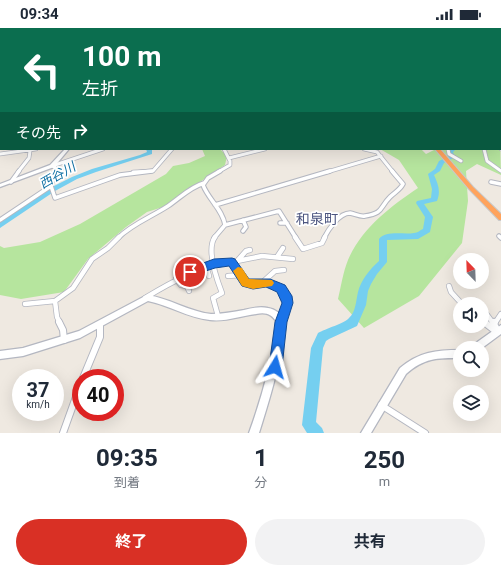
<!DOCTYPE html>
<html lang="ja">
<head>
<meta charset="utf-8">
<style>
	:root { --surface:#fff; --page:#f2f2f3; --text:#1f2937; --muted:#747a83; --accent:#d93025 }
	body { margin:0; font-family:Roboto,"Noto Sans JP",sans-serif; background:var(--page); color:var(--text); height:100vh; display:flex; flex-direction:column; font-size:15px; white-space:nowrap }
	* { box-sizing:border-box; margin:0 }
	p { font-size:13px; color:var(--muted) }
	.icon { flex:none; width:22px; height:22px; fill:none; stroke:currentColor; stroke-width:2; stroke-linecap:round; stroke-linejoin:round }
	.map { position:relative; height:405px; overflow:hidden }
	.side { display:flex; flex-direction:column; background:var(--surface); flex:1 }
	.side>* { flex:none }
	.banner { position:absolute; left:0px; top:0px; width:501px; height:122px; box-shadow:0 4px 16px #0002; background:#0b6e4f; color:#fff; overflow:hidden }
	.needle { width:26px; rotate:337deg }
	.controls { position:absolute; left:453px; top:225px; display:grid; gap:8px }
	.controls a { display:grid; place-items:center; width:36px; height:36px; border-radius:50%; background:var(--surface); box-shadow:0 4px 16px #0002; font-size:20px }
	.speed { position:absolute; left:12px; top:341px; display:flex; gap:8px; font-size:20px; font-weight:700; text-align:center }
	.speed>* { display:grid; place-content:center; width:52px; height:52px; border-radius:50%; background:var(--surface); box-shadow:0 4px 16px #0002; line-height:1 }
	.speed small { font-size:10px; font-weight:400 }
	.speed .limit { border:6px solid #d22; background:#fff; color:#111 }
	.pin { position:absolute; display:grid; place-items:center; width:34px; height:34px; color:#fff; margin:-17px; border:2px solid #fff; border-radius:50%; box-shadow:0 1px 4px #0007 }
	.me { position:absolute; width:44px; margin:-22px; rotate:8deg; stroke-linejoin:round; filter:drop-shadow(0 0 3px #0008) }
	.turn { display:flex; align-items:center; gap:14px; height:84px; padding:0 16px; font-size:18px }
	.turn .icon { width:52px; height:52px; stroke-width:2.5 }
	.turn b { display:block; font-size:28px; line-height:34px }
	.then { display:flex; align-items:center; height:38px; padding:0 16px; background:#0003; gap:8px; font-size:15px }
	.eta { display:flex; justify-content:space-evenly; align-items:center; height:68px; text-align:center }
	.eta b { font-size:24px; font-weight:700; line-height:28px }
	.primary-button { display:flex; gap:8px; margin-top:auto; padding:8px 16px }
	.primary-button a { flex:1; height:46px; border-radius:24px; background:var(--accent); color:#fff; font-size:16px; font-weight:700; line-height:46px; text-align:center }
	.primary-button a+a { background:var(--page); color:var(--text) }
	.status { display:flex; justify-content:space-between; align-items:center; height:28px; padding:0 20px; background:var(--surface); direction:ltr }
	.status svg { height:11px; fill:currentColor }
	.map>svg:first-child { display:block }
</style>
</head>
<body>
<div class="status"><b>09:34</b><svg viewBox="0 0 49 12"><path d="M0 12V9h3v3zM5 12V6h3v6zM10 12V3h3v9zM15 12V0h3v12zM26 1h20v11H26zM47 4h2v5h-2z"/></svg></div>
<div class="map">
<svg width="501" height="405" viewBox="0 0 501 405">
	<rect width="100%" height="100%" fill="#efe9e1"/>
	<path fill="#b6e59e" d="M500,108L501,147L477,136L466,143L468,173L462,215L419,268L364,300L338,271C341,259 343,244 348,232C361,201 391,178 418,160L399,132L380,121H421L426,126L436,121H500Z
		M202,121H220L227,128L225,137L163,179L147,184L126,199L88,231L64,264L21,271L0,267V218L4,220L40,214L80,196L166,146L173,138L189,135L205,128Z"/>
	<g fill="none" stroke-linecap="round" stroke-linejoin="round">
		<path fill="#75cff0" fill-rule="evenodd" d="M500,98L501,99V103L500,102Z
			M146,121H152V126L96,144L77,151L55,163L0,200V193L50,160L72,149L92,141L140,127L147,124Z
			M450,121H456L453,124L455,129L444,135L440,143L434,147C438,156 441,163 437,173L424,176L433,189L430,204L418,211L387,212V234L377,246L371,256L368,263L366,277L357,298L329,311L326,313L323,320L316,394L322,400L324,405H307L302,397L311,320L318,305C325,301 345,295 349,290C356,284 356,272 358,264C361,252 370,241 379,233V211C386,202 404,207 414,205C418,205 420,202 423,201L425,189L416,175L417,173L431,170L432,161L428,146L435,141L439,133L449,128L447,124Z"/>
		<defs>
			<path id="street-far3" d="M500,119L501,121
				M364,121L377,124L393,144
				M448,121L449,126L461,133
				M484,121L487,133L501,143
				M0,126L36,121
				M229,130L265,121
				M52,138L103,121
				M52,138L55,139L56,144
				M18,144L29,130L30,123
				M133,144L153,143L172,121
				M218,144L230,137V133L224,121
				M327,144L381,128"/>
			<path id="street-far2" d="M11,154L19,143
				M491,154L501,156
				M51,158L55,170L120,147L152,143
				M215,177L330,143
				M0,192L51,158L56,143
				M243,192L246,199L243,203
				M280,195H287
				M225,197L279,183L296,210
				M499,208L501,210
				M118,210C132,196 151,189 168,178C180,170 190,159 204,155
				M214,210L225,197C223,182 208,171 203,157L208,150L220,143
				M324,210C328,202 339,185 350,185C355,186 360,189 365,188C384,185 379,180 390,169C395,164 400,162 403,156L392,143"/>
			<path id="street-far1" d="M215,209C206,221 217,252 222,265L213,270L218,288
				M295,209L303,221L322,215L325,209
				M277,229L283,220
				M238,232L246,223L250,222
				M232,234L262,228L293,231
				M206,238L209,248
				M228,248L241,247
				M176,251L181,257L187,258L189,263
				M264,253L275,243L284,242
				M449,258L451,264L462,276
				M145,270C173,253 199,239 232,234L246,254C260,256 274,252 284,265L286,275L281,294
				M476,273L478,276
				M25,276L55,273
				M482,280L493,295
				M482,293L485,295
				M60,295L57,289L55,273L73,260L92,231L108,220L119,209
				M495,295L501,286"/>
			<path id="street" d="M59,294L63,302L64,312
				M484,294L497,304
				M493,294L494,296
				M495,294L494,296L498,303
				M83,350L100,309V296
				M381,377L425,405
				M63,405L81,355"/>
			<path id="secondary" d="M65,121H69L54,139L0,159V156L50,137Z
				M147,267C169,270 190,284 211,286C222,286 233,284 244,282C252,280 260,278 268,280C275,281 282,286 284,293C285,297 284,303 283,308C279,341 269,373 259,405H249C262,369 272,333 277,295C272,286 266,284 256,286C241,288 225,294 210,292C188,290 169,277 148,273L80,310L23,328L0,331V323L23,320L79,303Z
				M501,297V306L482,320H472L473,317Z
				M460,322V330C437,330 424,330 406,346L371,405H361L400,340C419,324 436,322 460,322Z"/>
			<path id="primary" d="M500,56H501V58H500Z
				M0,66H1V68H0Z"/>
			<path id="highway" d="M435,121H440L473,159L501,186V192H499L469,161Z"/>
		</defs>
		<use href="#street-far3" stroke="#b4b7c1" stroke-width="4.5"/>
		<use href="#street-far2" stroke="#b4b7c1" stroke-width="5.5"/>
		<use href="#street-far1" stroke="#b4b7c1" stroke-width="6"/>
		<use href="#street" stroke="#b4b7c1" stroke-width="8"/>
		<use href="#secondary" stroke="#b4b7c1" stroke-width="2.5"/>
		<use href="#primary" stroke="#c9c9c9" stroke-width="2"/>
		<use href="#highway" stroke="#c9c9c9" stroke-width="2"/>
		<use href="#street-far3" stroke="#fff" stroke-width="3"/>
		<use href="#street-far2" stroke="#fff" stroke-width="3.5"/>
		<use href="#street-far1" stroke="#fff" stroke-width="4.5"/>
		<use href="#street" stroke="#fff" stroke-width="6"/>
		<use href="#secondary" fill="#fff" fill-rule="evenodd"/>
		<use href="#primary" fill="#f2d163" fill-rule="evenodd"/>
		<use href="#highway" fill="#ffa35c" fill-rule="evenodd"/>
	</g>
	<linearGradient id="sky" x2="0" y2="1"><stop stop-color="#7abfeb"/><stop offset="0.48" stop-color="#f8f5f2"/><stop offset="1" stop-color="#f8f5f2" stop-opacity="0"/></linearGradient>
	<rect width="501" height="110" fill="url(#sky)"/>
	<path fill="#1a73e8" stroke="#114b97" d="M232,230L235,231L249,251H270L285,257L292,268L293,275L287,294L282,339L280,343L275,345L271,343L269,339L275,294L282,275L277,264L266,259L253,261L242,258L229,238L215,240L190,248L185,244L187,241L214,231Z"/>
	<path fill="#f59e0b" d="M238,239L242,240L249,251L272,252L274,255L272,258L253,261L242,258L233,243Z"/>
	<g text-anchor="middle" stroke-width="3.5" stroke-linejoin="round" paint-order="stroke">
		<g font-size="13" font-style="italic" fill="#0d6fa3" stroke="#fff">
			<text transform="translate(57 147) rotate(-30)" y="5">西谷川</text>
		</g>
		<g font-size="14" fill="#4d5680" stroke="#fff">
			<text x="317" y="196">和泉町</text>
		</g>
	</g>
</svg>
<div class="controls">
<a><svg class="needle" viewBox="-14 -14 28 28"><path d="M0-13l5 13h-10z" fill="#e53935"/><path d="M0 13l5-13h-10z" fill="#747a83"/></svg></a>
<a><svg class="icon" aria-label="sound" viewBox="0 0 24 24"><path d="M4 9h4l5-4v14l-5-4H4zM17 9q2 3 0 6"/></svg></a>
<a><svg class="icon" aria-label="search" viewBox="0 0 24 24"><circle cx="10" cy="10" r="6"/><path d="M15 15l6 6"/></svg></a>
<a><svg class="icon" aria-label="layers" viewBox="0 0 24 24"><path d="M12 4l9 5-9 5-9-5zM3 14l9 5 9-5"/></svg></a>
</div>
<div class="speed"><div>37<small>km/h</small></div><div class="limit">40</div></div>
<div class="pin" style="left:190px;top:244px;background:#d93025"><svg class="icon" aria-label="arrive" viewBox="0 0 24 24"><path d="M6 21V4h12l-3 4 3 4H6"/></svg></div>
<svg class="me" style="left:275px;top:339px" viewBox="-20 -20 40 40"><path d="M0-17L14 15 0 8-14 15z" fill="#1a73e8" stroke="#fff" stroke-width="4"/></svg>
<div class="banner">
<div class="turn"><svg class="icon" aria-label="left" viewBox="0 0 24 24"><path d="M17 20v-9H6M10 6l-5 5 5 5"/></svg><div><b>100 m</b>左折</div></div>
<div class="then">その先<svg class="icon" aria-label="right" viewBox="0 0 24 24"><path d="M7 20v-9h11M14 6l5 5-5 5"/></svg></div>
</div>
</div>
<section class="side">
<div class="eta">
<div><b>09:35</b><p>到着</p></div>
<div><b>1</b><p>分</p></div>
<div><b>250</b><p>m</p></div>
</div>
<div class="primary-button"><a>終了</a><a>共有</a></div>
</section>
</body>
</html>
